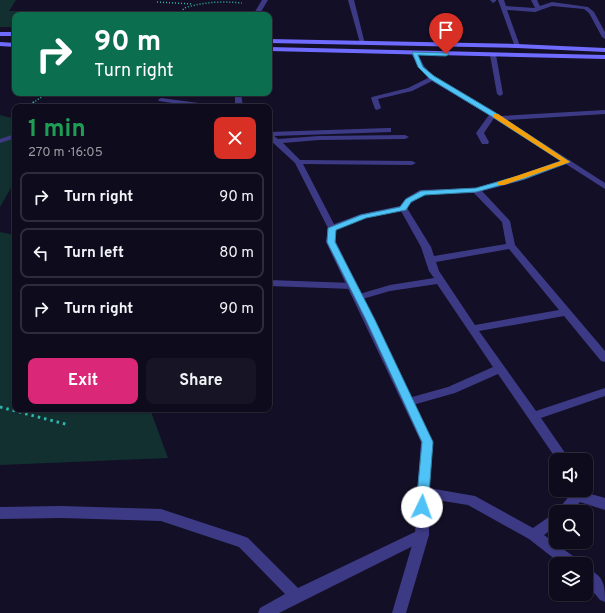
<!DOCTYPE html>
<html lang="en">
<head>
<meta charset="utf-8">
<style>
	:root { --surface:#0e0b1c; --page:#171425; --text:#f1f3f6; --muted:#9b9ba3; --line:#2e2b3b; --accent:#db2777 }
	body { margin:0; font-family:Overpass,sans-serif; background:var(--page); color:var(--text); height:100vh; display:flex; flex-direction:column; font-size:15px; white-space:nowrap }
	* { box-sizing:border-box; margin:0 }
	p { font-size:13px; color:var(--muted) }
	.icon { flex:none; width:22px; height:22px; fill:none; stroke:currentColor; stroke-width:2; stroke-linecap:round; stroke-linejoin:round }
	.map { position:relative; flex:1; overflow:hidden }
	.drawer { position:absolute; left:12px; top:104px; width:260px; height:308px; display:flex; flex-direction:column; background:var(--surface); border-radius:8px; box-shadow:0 1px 3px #0004,0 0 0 1px var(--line) }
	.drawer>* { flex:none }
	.hud { position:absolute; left:12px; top:12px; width:260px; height:84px; border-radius:8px; box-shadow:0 1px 3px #0004,0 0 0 1px var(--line); background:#0b6e4f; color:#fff; overflow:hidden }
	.controls { position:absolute; left:549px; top:453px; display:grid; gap:8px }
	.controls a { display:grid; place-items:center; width:44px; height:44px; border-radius:8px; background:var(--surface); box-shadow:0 1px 3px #0004,0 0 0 1px var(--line); font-size:20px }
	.pin { position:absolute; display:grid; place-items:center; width:34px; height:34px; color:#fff; margin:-41px -17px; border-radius:50% 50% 50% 0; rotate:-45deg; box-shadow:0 0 4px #0007 }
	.pin .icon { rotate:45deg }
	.me { position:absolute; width:44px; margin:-22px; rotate:3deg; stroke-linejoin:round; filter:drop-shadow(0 0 3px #0008) }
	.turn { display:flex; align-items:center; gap:14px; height:84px; padding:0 16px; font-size:18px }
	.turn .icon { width:52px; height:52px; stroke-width:2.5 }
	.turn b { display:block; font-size:28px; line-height:34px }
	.round { display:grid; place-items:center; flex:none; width:42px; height:42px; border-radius:8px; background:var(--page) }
	.overview { display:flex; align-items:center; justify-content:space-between; height:68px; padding:0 16px }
	h1 { font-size:24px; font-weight:700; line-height:30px; color:#1e9e55 }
	.button { display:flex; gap:8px; margin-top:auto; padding:8px 16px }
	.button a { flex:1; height:46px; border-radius:8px; background:var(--accent); color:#fff; font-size:16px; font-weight:700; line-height:46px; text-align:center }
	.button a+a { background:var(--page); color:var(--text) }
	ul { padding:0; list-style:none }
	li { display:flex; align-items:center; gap:12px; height:50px; margin:0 8px 6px; padding:0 8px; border:2px solid var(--line); border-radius:8px }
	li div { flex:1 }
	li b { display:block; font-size:15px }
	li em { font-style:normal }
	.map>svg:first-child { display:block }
</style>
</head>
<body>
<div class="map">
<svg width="605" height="613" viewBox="0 0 605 613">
	<rect width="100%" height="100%" fill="#130f26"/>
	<path fill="#12302f" d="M0,0H16L9,11H43L40,15H15V27H0Z
		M0,115L15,119V181L0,207Z
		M0,232L15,235V409H150L168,458L0,465Z"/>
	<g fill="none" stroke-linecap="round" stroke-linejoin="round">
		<path stroke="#2fb8b0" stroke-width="1.5" stroke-dasharray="1 2" stroke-linecap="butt" d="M157,2L193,4
			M180,15L184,8C204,2 221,1 242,3
			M33,103L47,93"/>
		<path stroke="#2fb8b0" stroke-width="2" stroke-dasharray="1.5 2.5" stroke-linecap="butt" d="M26,107L34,102"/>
		<path stroke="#2fb8b0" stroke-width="3" stroke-dasharray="2.5 4" stroke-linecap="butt" d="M0,407L69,425"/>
		<path fill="#3d3a85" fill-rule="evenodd" d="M498,0H504L506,6L535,8L531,0H537L540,6L552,2L588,7L594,12L605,32V39L602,37L589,13L584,9L552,6L535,12L507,10L520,46L515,47Z
			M161,98L214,105L218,107H198L159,101L158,100Z
			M15,134V138L0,143V139Z
			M564,160H570L571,162L524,180L482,191L510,221L515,245L605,351V362L601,361L564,316L479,331L536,411L605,388V396L541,418L570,460H557L498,374L455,393L409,406L405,405L403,402L405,399L448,387L493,367L437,284L390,291L359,300L354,297L356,295L390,285L434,278L429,271L421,247L401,211L366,218L332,231L328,228L329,226L361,214L400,206L405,199L420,190L476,188L518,176ZM474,193L502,222L506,244L434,256L431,247L407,208L411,203L425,194ZM509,249L559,310L475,325L439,271L436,262Z
			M269,280L352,283L357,286L352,289L269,286Z
			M423,487L475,496L533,528L556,512V526L544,535L577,559L579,564H561L529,539L468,505L418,497L417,493L418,489Z
			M571,490H583L584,492L605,498V510L580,502L571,512H556L571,494Z
			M61,506L161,509L243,536L248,538L298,588L417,531L422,529L427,531L429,535L427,539L279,613H258L260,608L285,594L239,547L161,521L61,518L0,519V507Z
			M586,568C604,576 605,584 605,602L600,600L586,583Z"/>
		<path fill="#3d3a85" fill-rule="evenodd" d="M262,0H268L259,15H253Z
			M348,0H354L365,44L360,43Z
			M490,0H496V1L493,3Z
			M414,51L417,53L424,66L434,77L500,116L605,110V114L507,120L605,183V189L494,118L484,133L489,142L488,144H482L476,133L489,115L432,81L412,91L378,99L381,108L377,110L375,109L371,98L372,97L408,88L428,78L419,68L411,53Z
			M493,53L496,55L503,94L500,96L497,94L490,55Z
			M235,93H241L243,107H235Z
			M388,128H391V132L274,136L278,139L319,136L405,135L409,137L405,139L319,140L283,143L300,160L412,161L416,163L412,165L303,164L336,228V242L433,442L429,493V535L406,613H392L415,535L417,493L421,442L326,242L328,228L295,163L269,139V132Z"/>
		<path fill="#6f6bff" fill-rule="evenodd" d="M0,32H15V36H0Z
			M269,39L517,44L605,48V52L517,48L269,43Z
			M0,42L15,43V47L0,46Z
			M269,47L605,55V59L269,51Z"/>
	</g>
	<path fill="#4fc3f7" stroke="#337fa1" d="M412,52L448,53L449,54L446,56L418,55L423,67L434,76L496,113L570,162L524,179L476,192L425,195L411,202L406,210L366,218L336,230L335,242L375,320L433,442L428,507L426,511L422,512L418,511L416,507L422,442L366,320L327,242L328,228L361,215L400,207L406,199L421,191L476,188L518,176L561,161L491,116L430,79L418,67Z"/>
	<path fill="#f59e0b" d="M493,114H498L570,162L504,185H498V182L561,161L493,117Z"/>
</svg>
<div class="controls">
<a><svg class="icon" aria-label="sound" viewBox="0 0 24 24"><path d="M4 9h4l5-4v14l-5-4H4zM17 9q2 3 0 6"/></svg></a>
<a><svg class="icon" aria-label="search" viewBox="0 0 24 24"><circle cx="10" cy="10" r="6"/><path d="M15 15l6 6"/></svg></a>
<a><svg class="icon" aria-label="layers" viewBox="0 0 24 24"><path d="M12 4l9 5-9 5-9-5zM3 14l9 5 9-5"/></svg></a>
</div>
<div class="pin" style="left:446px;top:54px;background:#d93025"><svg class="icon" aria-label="arrive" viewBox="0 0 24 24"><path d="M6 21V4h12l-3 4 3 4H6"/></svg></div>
<svg class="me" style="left:422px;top:507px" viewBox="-20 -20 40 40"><circle r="19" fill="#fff"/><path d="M0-13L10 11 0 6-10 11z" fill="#4fc3f7"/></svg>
<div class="hud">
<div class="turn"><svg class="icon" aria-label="right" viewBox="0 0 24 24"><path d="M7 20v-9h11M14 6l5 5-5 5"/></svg><div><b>90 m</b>Turn right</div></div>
</div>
<section class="drawer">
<div class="overview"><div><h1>1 min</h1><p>270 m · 16:05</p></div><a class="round" style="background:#d93025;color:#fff"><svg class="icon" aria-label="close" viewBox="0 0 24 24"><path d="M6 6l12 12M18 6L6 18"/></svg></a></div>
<ul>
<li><svg class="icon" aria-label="right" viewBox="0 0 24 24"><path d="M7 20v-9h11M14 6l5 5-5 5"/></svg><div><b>Turn right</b></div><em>90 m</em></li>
<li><svg class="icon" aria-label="left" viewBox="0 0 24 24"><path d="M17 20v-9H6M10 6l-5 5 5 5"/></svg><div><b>Turn left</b></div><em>80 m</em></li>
<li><svg class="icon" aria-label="right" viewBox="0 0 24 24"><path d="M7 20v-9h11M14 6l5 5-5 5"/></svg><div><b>Turn right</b></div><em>90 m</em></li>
</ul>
<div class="button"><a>Exit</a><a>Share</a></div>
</section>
</div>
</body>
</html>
